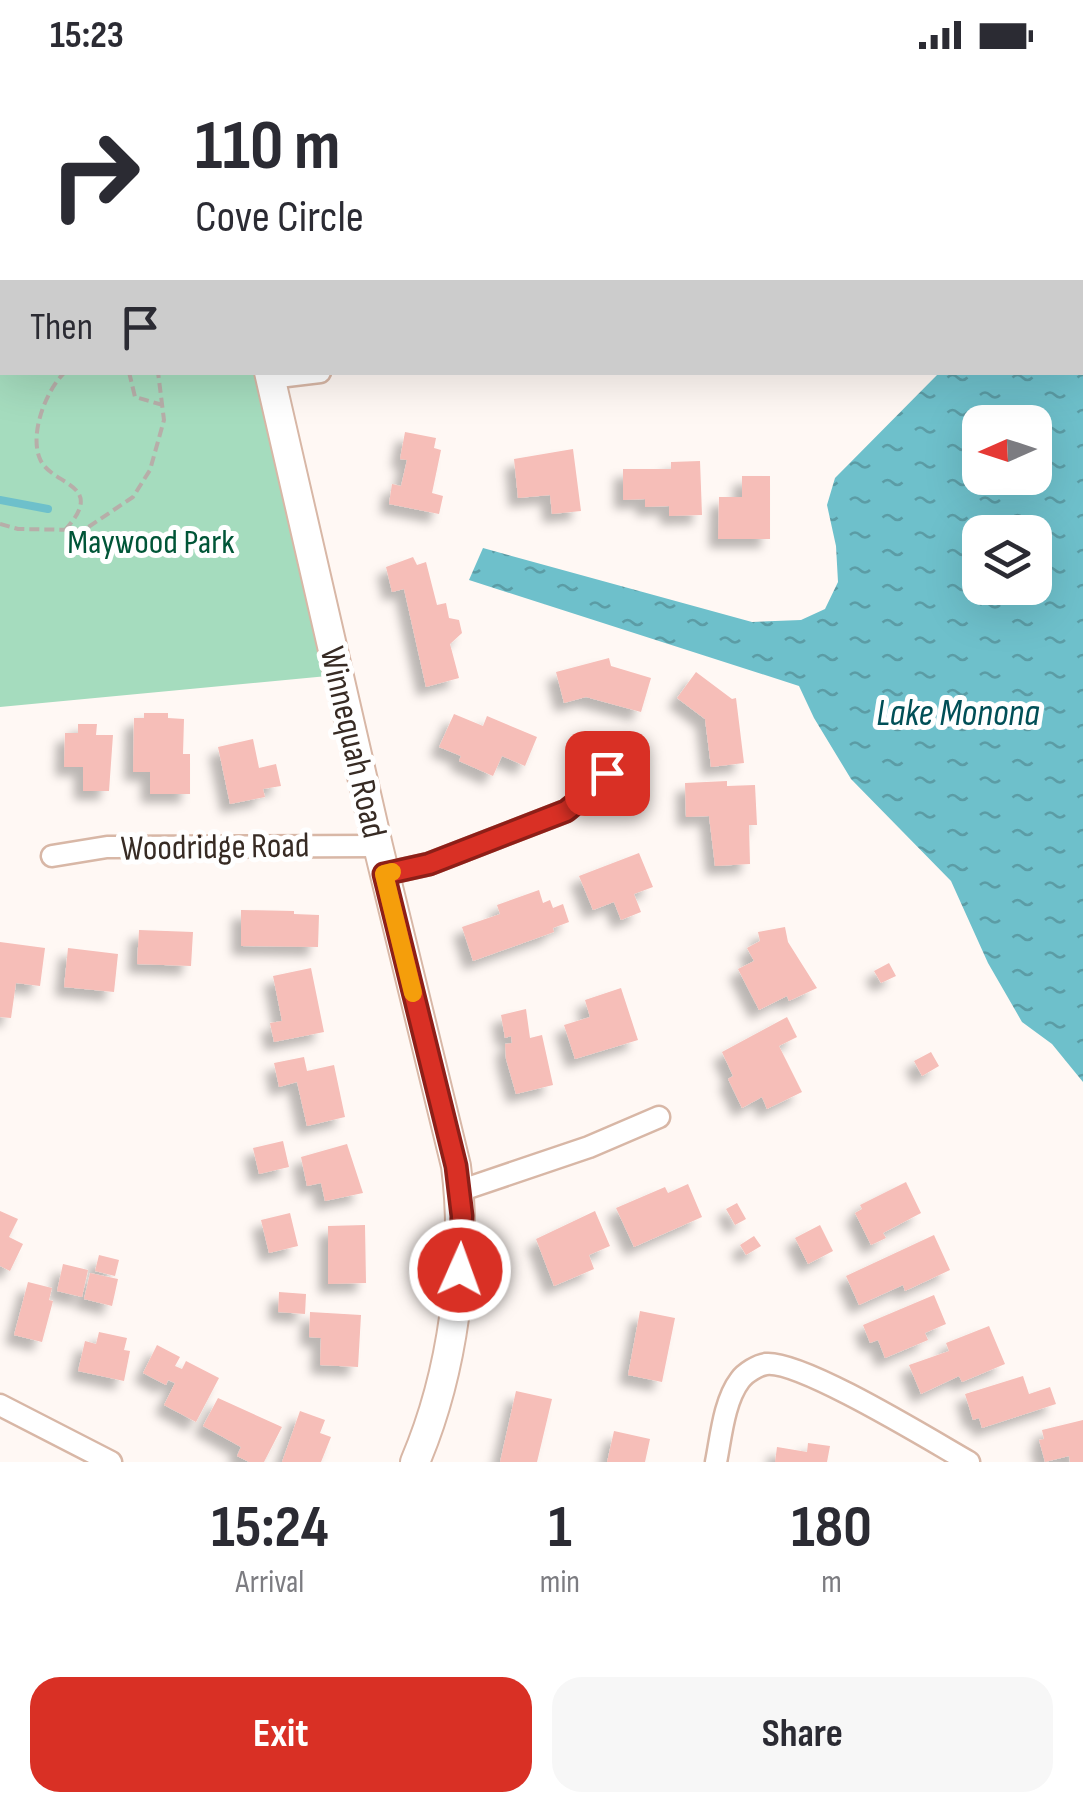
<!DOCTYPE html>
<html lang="en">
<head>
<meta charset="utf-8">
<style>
	:root { --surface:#fff; --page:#f7f7f7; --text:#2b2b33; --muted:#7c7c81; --accent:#d93025 }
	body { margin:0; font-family:"Sofia Sans Condensed",sans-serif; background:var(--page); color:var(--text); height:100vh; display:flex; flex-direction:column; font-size:38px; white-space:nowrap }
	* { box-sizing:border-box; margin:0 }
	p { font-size:32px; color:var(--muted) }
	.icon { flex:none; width:55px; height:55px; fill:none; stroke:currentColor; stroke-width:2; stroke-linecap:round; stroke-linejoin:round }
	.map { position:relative; height:1392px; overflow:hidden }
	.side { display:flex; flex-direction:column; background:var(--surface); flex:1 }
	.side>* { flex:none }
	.top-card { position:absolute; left:0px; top:0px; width:1085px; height:305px; box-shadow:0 10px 40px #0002; background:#fff; color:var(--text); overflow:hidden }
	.needle { width:65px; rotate:267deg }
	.controls { position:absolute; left:962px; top:335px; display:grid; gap:20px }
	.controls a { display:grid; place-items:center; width:90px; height:90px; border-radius:20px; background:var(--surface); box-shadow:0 10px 40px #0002; font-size:50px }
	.pin { position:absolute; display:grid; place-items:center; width:85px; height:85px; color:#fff; margin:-42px; border-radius:20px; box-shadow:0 5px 15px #0006 }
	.me { position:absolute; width:110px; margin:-55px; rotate:2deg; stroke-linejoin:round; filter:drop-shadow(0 0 8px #0008) }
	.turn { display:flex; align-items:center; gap:35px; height:210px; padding:0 30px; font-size:45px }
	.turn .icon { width:130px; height:130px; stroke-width:2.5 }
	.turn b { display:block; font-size:70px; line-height:85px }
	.then { display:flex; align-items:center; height:95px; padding:0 30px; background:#0003; gap:20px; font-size:38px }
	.eta { display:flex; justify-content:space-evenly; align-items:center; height:170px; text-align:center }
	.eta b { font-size:60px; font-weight:700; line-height:70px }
	.cta { display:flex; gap:20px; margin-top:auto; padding:20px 30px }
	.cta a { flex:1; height:115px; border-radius:30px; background:var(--accent); color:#fff; font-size:40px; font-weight:700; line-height:115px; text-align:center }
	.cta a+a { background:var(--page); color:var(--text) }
	.status { display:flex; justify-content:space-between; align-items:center; height:70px; padding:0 50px; background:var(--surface); direction:ltr }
	.status svg { height:28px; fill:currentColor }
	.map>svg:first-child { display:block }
</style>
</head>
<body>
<div class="status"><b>15:23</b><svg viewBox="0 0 49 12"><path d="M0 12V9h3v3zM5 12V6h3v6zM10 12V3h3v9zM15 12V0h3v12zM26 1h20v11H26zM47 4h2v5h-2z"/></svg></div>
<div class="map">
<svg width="1083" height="1392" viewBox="0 0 1083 1392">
	<defs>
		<pattern id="water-ripples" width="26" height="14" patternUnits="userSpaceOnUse" patternTransform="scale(2.5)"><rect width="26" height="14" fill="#6ec0cb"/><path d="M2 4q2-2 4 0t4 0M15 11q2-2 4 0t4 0" fill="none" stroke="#5b9ca5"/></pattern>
		<filter id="shadow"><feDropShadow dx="-9" dy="9" stdDeviation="5" flood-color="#0004"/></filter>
	</defs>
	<rect width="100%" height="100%" fill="#fff8f4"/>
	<path fill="#a5dcbe" d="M0,165H2V302L269,303L338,605L0,637Z"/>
	<path fill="url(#water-ripples)" fill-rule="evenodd" d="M1083,138V1012L1052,974L1022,952L988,893L951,811L851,709L814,648L799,616L469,510L483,478L752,552L801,550L825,539L838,512L836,476L827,435L835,408L939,303L1082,302ZM980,352H1035V408H980ZM980,462H1035V518H980Z"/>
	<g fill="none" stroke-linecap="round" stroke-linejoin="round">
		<path stroke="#6ec0cb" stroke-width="8" d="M0,430L48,439"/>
	</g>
	<path fill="#f6beb8" filter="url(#shadow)" d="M405,362L436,368L434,378L441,380L432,423L443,426L439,444L389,434L392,414L401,416L407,390L400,389Z
		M573,379L581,441L552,444L550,425L518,428L514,389Z
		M700,391L702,445L669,446V436L645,437V429L623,430V399H671V392Z
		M742,406H770V469H718L719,427H742Z
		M413,487L417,495L426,492L437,535L446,533L449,548L459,550L462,563L450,574L459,608L426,617L404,519L392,522L386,497Z
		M609,588L611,596L651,608L641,642L586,627L564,633L556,602Z
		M696,602L732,629L736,628L744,693L711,697L705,649L677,628Z
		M144,643H168V648L184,649L183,684H190V724H150V702H133L134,648H144Z
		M454,644L483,656L487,646L537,667L525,696L502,686L493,706L459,691L461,686L439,677Z
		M78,654H97L96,665H113L109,721H83V697H64L65,663H78Z
		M253,669L259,698L276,694L281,716L263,719L265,727L230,734L218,677Z
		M727,711V716L755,715L757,755H749L750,794L715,796L709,746L686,747L685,713Z
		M639,783L653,817L634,824L641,842L621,850L614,832L593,840L579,806Z
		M539,820L543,833L550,830L553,838L563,834L569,852L553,858L554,862L473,891L462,857L500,844L497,835Z
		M241,840L294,841V844L319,845L318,877L241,876Z
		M785,857L788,872L817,918L789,931L787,926L759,940L738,899L754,891L747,878L760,871L758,862Z
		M139,860L193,862L191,896L137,894Z
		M0,872L45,878L40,916L16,913L11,948L0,947Z
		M68,878L118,884L114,922L64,917Z
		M889,893L896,906L881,913L874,901Z
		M311,898L324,962L274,972L270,953L282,951L273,906Z
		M621,918L638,970L575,989L564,955L590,947L585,930Z
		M526,939L530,968L542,965L553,1015L516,1024L506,989L505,974L512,973L511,966L505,968L501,945Z
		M787,947L797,967L779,976L802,1022L767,1039L762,1027L742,1038L728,1009L733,1006L722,982Z
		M931,982L939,996L922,1006L914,991Z
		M304,987L307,1001L334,995L345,1047L307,1056L297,1012L279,1017L274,993Z
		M283,1071L289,1097L259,1104L253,1078Z
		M347,1074L363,1123L325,1131L321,1113L307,1116L301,1087Z
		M906,1112L921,1143L883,1163L886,1168L871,1175L855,1143L862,1139L860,1135Z
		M688,1114L702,1147L634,1177L616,1138L665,1117L668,1123Z
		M737,1133L746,1149L735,1155L726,1139Z
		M0,1141L18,1149L9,1167L23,1174L10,1201L0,1196Z
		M595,1141L610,1176L589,1185L594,1199L554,1216L536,1169Z
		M290,1143L298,1176L269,1183L261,1150Z
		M365,1155L366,1213L328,1214V1156Z
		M820,1155L833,1181L808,1194L795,1168Z
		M934,1165L950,1200L905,1221L903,1215L859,1235L846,1206Z
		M754,1166L761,1176L746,1185L740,1175Z
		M99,1185L119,1190L115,1206L95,1201Z
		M63,1194L88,1200L82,1227L57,1221Z
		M90,1203L118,1209L112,1236L84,1229Z
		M28,1212L52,1218L49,1230L53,1231L42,1272L14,1265Z
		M279,1222L306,1224L305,1244L278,1242Z
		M934,1225L946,1254L925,1263L928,1270L885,1288L878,1270L870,1273L863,1255Z
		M640,1241L675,1248L662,1312L628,1305Z
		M310,1242L361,1245L358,1297L320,1295L321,1268L309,1267Z
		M989,1256L1005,1294L962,1312L959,1306L921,1324L909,1295L949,1281L946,1273Z
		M99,1262L127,1268L124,1280L130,1281L124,1311L78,1301L85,1271L96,1274Z
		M157,1275L180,1287L175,1296L182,1299L186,1291L219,1308L196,1352L164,1335L175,1313L168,1310L166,1315L143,1303Z
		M1023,1306L1029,1324L1050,1317L1056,1334L982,1358L979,1348L973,1350L965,1324Z
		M516,1321L552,1329L537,1392H500Z
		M218,1328L282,1357L264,1392H249L237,1386L241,1377L203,1356Z
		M300,1341L325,1350L320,1363L331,1367L321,1392H282Z
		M1083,1350V1392H1070L1069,1386L1045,1392L1039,1370L1044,1369L1042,1360Z
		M614,1361L650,1369L645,1392H607Z
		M808,1373L830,1376L827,1392H775L777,1377L807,1382Z"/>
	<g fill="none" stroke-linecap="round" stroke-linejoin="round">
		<defs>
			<path id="street" d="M270,308L320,302
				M52,786L107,777L378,776
				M384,804L429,794L566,741L592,720L607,703
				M459,1121L589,1077L659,1047
				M0,1335L111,1392
				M716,1392C721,1367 724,1331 740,1310C745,1303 758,1295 766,1294C801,1290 932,1371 969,1392"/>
			<path id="secondary" d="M326,2L329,0
				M269,302L378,776L456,1096C468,1191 453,1303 415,1392"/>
		</defs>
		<use href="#street" stroke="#d8b7a6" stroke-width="25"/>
		<use href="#secondary" stroke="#d8b7a6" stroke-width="32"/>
		<path stroke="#b7aea9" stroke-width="4" stroke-dasharray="10 5" stroke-linecap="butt" d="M0,223H2
			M129,302L135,327L163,335
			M0,454L18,459L84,460L133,427L150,400L164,350L158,302
			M65,460C108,413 51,416 40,389C29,364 46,320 65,302"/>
		<use href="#street" stroke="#fff" stroke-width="20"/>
		<use href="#secondary" stroke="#fff" stroke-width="28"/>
	</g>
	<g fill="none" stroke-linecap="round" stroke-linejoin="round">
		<defs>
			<path id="route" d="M460,1200L462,1146L456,1096L384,804L429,794L566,741L592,720L607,703"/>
		</defs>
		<use href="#route" stroke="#8d1f18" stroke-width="25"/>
		<use href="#route" stroke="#d93025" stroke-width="18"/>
		<path stroke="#f59e0b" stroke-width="18" d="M392,802L384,804L413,923"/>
	</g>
	<g text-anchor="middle" stroke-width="10" stroke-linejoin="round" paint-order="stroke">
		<g font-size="35" fill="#005537" stroke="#fff">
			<text x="151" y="483">Maywood Park</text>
		</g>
		<g font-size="35" fill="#372b24" stroke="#fff">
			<text transform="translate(354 672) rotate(77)" y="12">Winnequah Road</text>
			<text transform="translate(215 776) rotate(-1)" y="12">Woodridge Road</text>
		</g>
		<g font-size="38" font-style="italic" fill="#004f57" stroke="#fff">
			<text x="958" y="655">Lake Monona</text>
		</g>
	</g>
</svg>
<div class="controls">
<a><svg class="needle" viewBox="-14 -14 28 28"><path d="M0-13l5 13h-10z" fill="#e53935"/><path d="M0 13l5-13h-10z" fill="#7c7c81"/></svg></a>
<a><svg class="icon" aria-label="layers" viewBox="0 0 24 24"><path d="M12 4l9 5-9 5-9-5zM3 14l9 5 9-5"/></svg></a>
</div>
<div class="pin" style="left:607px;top:703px;background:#d93025"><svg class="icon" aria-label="arrive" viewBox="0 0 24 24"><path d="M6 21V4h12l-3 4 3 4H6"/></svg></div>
<svg class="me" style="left:460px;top:1200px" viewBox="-20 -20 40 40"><circle r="17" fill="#d93025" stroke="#fff" stroke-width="3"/><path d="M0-11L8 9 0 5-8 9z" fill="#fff"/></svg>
<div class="top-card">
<div class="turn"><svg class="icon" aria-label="right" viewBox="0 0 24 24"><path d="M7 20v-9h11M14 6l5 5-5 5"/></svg><div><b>110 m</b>Cove Circle</div></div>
<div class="then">Then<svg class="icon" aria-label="arrive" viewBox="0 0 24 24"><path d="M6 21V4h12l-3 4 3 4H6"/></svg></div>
</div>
</div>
<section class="side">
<div class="eta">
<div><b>15:24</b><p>Arrival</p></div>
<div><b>1</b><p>min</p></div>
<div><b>180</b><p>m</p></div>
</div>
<div class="cta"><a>Exit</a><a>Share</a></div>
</section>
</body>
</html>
